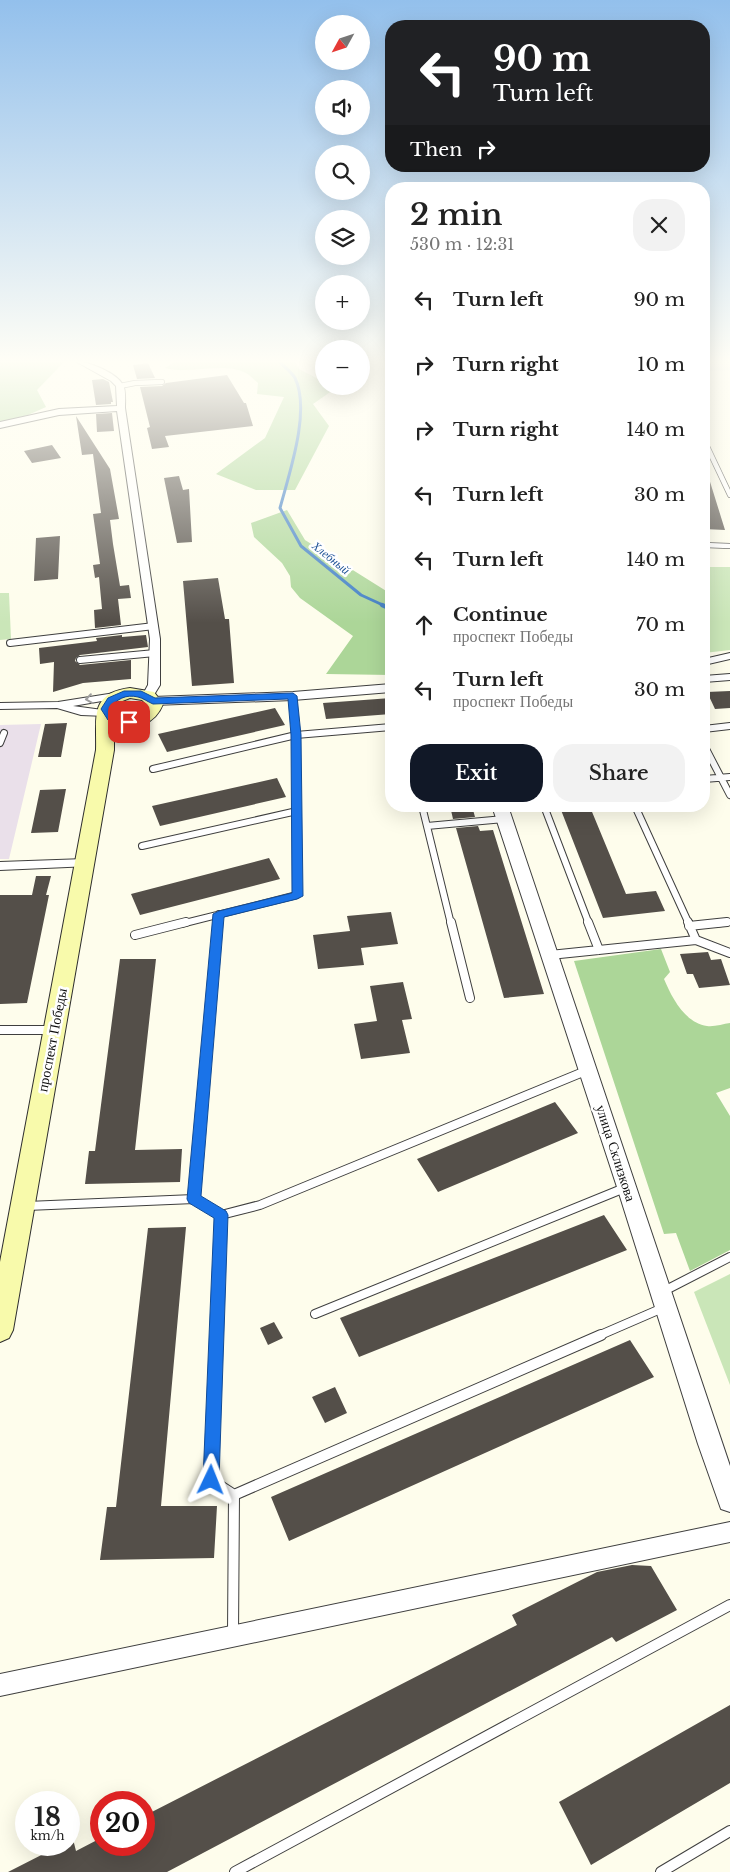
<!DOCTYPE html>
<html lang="en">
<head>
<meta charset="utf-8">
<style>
	:root { --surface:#fff; --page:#f2f2f2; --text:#222; --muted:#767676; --accent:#111827 }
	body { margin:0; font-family:"Libre Baskerville",serif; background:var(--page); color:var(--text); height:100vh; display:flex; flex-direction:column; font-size:19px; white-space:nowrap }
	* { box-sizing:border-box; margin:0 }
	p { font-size:16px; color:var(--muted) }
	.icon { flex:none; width:28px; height:28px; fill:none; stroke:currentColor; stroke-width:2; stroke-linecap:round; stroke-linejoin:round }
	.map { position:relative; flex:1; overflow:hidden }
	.panel { position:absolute; left:385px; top:182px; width:325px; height:630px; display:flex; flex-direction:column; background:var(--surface); border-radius:20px; box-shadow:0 5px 20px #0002 }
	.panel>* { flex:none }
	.banner { position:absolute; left:385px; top:20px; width:325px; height:152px; border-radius:20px; box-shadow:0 5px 20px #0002; background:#202124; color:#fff; overflow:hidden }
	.needle { width:32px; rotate:230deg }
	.buttons { position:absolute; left:315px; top:15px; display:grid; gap:10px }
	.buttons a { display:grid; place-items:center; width:55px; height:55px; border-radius:50%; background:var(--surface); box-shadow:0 5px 20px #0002; font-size:25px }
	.speed { position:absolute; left:15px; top:1791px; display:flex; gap:10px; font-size:25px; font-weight:700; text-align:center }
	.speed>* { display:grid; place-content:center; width:65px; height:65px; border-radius:50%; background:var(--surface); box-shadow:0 5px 20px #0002; line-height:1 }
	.speed small { font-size:12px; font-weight:400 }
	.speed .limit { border:8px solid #d22; background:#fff; color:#111 }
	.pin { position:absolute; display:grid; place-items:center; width:42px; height:42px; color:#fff; margin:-21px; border-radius:10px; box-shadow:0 2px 8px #0006 }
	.me { position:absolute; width:55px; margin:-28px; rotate:2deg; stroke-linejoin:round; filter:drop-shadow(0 0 4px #0008) }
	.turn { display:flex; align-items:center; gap:18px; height:105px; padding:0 25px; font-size:22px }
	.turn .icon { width:65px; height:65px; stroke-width:2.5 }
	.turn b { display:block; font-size:35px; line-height:42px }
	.then { display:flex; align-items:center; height:48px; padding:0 25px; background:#0003; gap:10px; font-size:19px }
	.round { display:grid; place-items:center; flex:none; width:52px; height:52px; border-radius:20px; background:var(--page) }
	.headline { display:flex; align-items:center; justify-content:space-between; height:85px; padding:0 25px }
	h1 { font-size:30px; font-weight:600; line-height:38px }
	.cta { display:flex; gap:10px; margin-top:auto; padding:10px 25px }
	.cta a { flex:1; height:58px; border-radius:20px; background:var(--accent); color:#fff; font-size:20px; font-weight:600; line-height:58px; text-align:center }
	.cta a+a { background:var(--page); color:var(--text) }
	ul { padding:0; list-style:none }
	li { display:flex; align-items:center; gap:15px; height:65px; padding:0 25px }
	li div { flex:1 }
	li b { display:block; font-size:19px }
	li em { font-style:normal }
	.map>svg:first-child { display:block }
</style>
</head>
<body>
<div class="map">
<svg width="730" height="1872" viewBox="0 0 730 1872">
	<rect width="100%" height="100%" fill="#fefdec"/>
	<path fill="#eae0ea" d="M704,361H730V370L704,371Z
		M41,724L9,859H0V725Z"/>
	<path fill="#cae6b8" d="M704,567H730V650L704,653Z
		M0,593H9L11,639L0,640Z
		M128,700L140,703L142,708L133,714L121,712L119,706Z
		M730,1274V1385L694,1292Z"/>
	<path fill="#acd698" d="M0,361H65L37,390L46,407L28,415L0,422Z
		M176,361H295L299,369L324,382V386L336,388L313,404L329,426L295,490H256L216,474L265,438L284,397L257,394L258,383C254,380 250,375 246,373C223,361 190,375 165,368Z
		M287,510L305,540L391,594V675L326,674L353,636L300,598L291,587L290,576L282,563L254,537L251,523Z
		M661,949L670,972L664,979C672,998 685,1023 707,1026C714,1027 723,1024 730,1023V1088L716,1093L730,1116V1250L690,1271L676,1233L664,1234L574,961Z"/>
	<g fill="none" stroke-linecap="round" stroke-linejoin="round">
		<path stroke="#3f7ec5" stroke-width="3" d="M279,361C284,367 291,371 295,378C311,411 289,474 280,508L301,546L361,595L385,606"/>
		<path stroke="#3f7ec5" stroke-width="4.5" d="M382,605L391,609"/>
	</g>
	<path fill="#544f49" d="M148,363L155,378L137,379L133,365Z
		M227,375L244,403H246L253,426L165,436L169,447L152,449L147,428L150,427L140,387L162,386L166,383Z
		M103,379L109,382L113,402H111V404L96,405L92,380Z
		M112,413L114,431L97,432L96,414Z
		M76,416L110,469L119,519L110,520L113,544L120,586L129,585L131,598L118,599L121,625L95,628L94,610L102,609L99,577L95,578L93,565L100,564L93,514L101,513L93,454L82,455Z
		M52,445L61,458L32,463L24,451Z
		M707,472L725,530L704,529V473Z
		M179,476L183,490L189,489L192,542L177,543L164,478Z
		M60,536L58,579L34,581L36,538Z
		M218,578L225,619H229L234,683L192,686L183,581Z
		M122,635V637L146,635L148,647L80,655L76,658L75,661L80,665L131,660V679L83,683L53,692L54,662L40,664L39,648L97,641L96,638Z
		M730,691V708L715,709L707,692Z
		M391,698V714L326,719L323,703Z
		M275,708L285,725L167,752L158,734Z
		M67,723L61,757H38L45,724Z
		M277,778L286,797L160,826L152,806Z
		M66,789L58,832L31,833L40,790Z
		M450,806H472L475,817L453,819Z
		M590,807L626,894L656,891L665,911L603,918L561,810Z
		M478,826L480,831L493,830L544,994L504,998L456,828Z
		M269,858L280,879L140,915L131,894Z
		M36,876H51L46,895H49L27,1003L0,1004V895H32Z
		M391,912L398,944L361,948L364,965L318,969L313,935L350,931L347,916Z
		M708,952L711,960L721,959L730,985L699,988L693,974H687L680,954Z
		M120,959H156L135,1150L182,1149L180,1182L85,1184L89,1151H95Z
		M403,982L412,1019L402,1020L410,1053L361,1059L354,1024L377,1021L370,986Z
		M555,1102L578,1133L438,1192L417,1159Z
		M604,1215L627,1250L359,1357L340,1318Z
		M186,1227L161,1506H217L214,1558L100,1560L107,1507H116L148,1228Z
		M274,1322L283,1338L268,1345L260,1328Z
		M630,1340L654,1377L289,1541L271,1497Z
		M335,1387L347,1413L325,1423L312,1397Z
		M632,1565L651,1566L677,1610L616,1642L612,1637L167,1872H8L61,1845H69V1841L73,1839L76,1851L101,1838V1845H144V1816L517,1625L512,1615L597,1572Z
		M730,1705V1783L591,1865L559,1802Z"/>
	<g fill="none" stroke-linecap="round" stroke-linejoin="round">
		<defs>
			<path id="service-far3" d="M120,386L135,383L162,382
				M704,440L730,495
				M704,545L730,546"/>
			<path id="service-far2" d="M10,643L154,626
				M80,660L155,653
				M704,679L730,677
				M704,729L730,726
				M0,743L4,733
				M704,745L730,795
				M153,769L296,735L391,727
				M704,779L730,777
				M422,806L451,924
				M544,806L589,924
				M635,806L689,924
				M427,826L504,819
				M142,846L297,811
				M181,924L297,895L296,735L293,696
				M218,924L219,914
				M714,924L730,922"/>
			<path id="service-far1" d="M451,922L470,998
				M588,922L599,950
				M688,922L696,940
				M689,926L727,922
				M135,935L186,922
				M550,955L696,940L730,953
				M0,1030H51
				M194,1199L218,922
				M27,1206L194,1199L221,1215L260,1205L588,1070
				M662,1292L730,1257
				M315,1314L627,1187
				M216,1336L221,1215
				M598,1336L665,1307"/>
			<path id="service" d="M216,1335L211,1480L234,1495
				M234,1495L601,1335
				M233,1634L234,1495
				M235,1872L730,1605
				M661,1872L730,1831"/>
			<path id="minor" d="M75,361C88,361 117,373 123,385C126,390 125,401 125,408L160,639V685L152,698L148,699L142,696L148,685L150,639L117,411L59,415L0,428V422L59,409L117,406L116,386L111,381Z
				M730,653V659L704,665V659Z
				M121,692L127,695L125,697L73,706L110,711L112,713L106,716L81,715L57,708L0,709V703L58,702Z
				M85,859L90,860L92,863L90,866L0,870V862Z
				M730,1522V1542L0,1696V1674Z"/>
			<path id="tertiary" d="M391,684V692L293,700L153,705L148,704L146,701L148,698L153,697L293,692Z
				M492,806H508L730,1466V1512L721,1509L698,1444L617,1187Z"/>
			<path id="secondary" d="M130,688L154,692L163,704C155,725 135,730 114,725V750L13,1330L9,1338L0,1342V1262L96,750C97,718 89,693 130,688ZM130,698L142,700L146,704L144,711C134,717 124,719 114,712V707L120,702Z"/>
		</defs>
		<use href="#service-far3" stroke="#3f3f3f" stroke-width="6"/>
		<use href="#service-far2" stroke="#3f3f3f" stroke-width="8"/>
		<use href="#service-far1" stroke="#3f3f3f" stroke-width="10"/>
		<use href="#service" stroke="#3f3f3f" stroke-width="12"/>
		<use href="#minor" stroke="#3f3f3f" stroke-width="2"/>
		<use href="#tertiary" stroke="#3f3f3f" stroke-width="2"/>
		<use href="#secondary" stroke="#2e2e2e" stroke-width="2"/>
		<use href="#service-far3" stroke="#fff" stroke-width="4.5"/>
		<use href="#service-far2" stroke="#fff" stroke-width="6"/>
		<use href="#service-far1" stroke="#fff" stroke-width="8"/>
		<use href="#service" stroke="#fff" stroke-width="10"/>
		<use href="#minor" fill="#fff" fill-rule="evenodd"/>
		<use href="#tertiary" fill="#fff" fill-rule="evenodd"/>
		<use href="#secondary" fill="#f8faab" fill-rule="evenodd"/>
	</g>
	<defs><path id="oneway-chevron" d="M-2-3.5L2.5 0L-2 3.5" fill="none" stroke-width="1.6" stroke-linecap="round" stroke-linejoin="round" transform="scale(1.25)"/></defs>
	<use stroke="#9e9e9e" href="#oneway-chevron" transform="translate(89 699) rotate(172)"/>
	<linearGradient id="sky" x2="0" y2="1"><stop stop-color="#93c0ec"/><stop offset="0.58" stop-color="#fffef6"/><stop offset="1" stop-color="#fffef6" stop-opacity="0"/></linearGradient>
	<rect width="730" height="623" fill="url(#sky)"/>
	<path fill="#1a73e8" stroke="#114b97" d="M124,691H141L155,698L293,693L297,696L301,735L303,896L297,899L224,917L201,1196L226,1211L228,1215L219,1480L217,1486L211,1488L206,1486L203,1480L214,1218L189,1203L187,1199L213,914L219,911L292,893L291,735L288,699L153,704C148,702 143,698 138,697C126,694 116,699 110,709L115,716L132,720L133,722L129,725L108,720L101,709L108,698Z"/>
	<g text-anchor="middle" stroke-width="5" stroke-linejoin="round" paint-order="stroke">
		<g font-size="12" font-style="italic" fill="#1d5196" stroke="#fff">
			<text transform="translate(331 558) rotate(39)" y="4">Хлебный</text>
		</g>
		<g font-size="14" fill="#0c0c0c" stroke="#fff">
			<text transform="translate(52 1040) rotate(-79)" y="5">проспект Победы</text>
			<text transform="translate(616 1153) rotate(72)" y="5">улица Склизкова</text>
		</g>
	</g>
</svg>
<div class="buttons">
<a><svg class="needle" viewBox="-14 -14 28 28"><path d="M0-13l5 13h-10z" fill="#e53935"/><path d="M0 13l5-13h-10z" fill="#767676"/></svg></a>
<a><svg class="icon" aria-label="sound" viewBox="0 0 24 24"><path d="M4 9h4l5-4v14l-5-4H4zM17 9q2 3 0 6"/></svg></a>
<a><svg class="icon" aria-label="search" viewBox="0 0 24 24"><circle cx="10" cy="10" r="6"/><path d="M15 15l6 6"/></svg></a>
<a><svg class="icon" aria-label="layers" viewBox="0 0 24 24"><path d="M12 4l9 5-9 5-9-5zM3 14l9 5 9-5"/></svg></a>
<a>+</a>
<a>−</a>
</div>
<div class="speed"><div>18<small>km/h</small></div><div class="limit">20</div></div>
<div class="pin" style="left:129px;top:722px;background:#d93025"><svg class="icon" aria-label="arrive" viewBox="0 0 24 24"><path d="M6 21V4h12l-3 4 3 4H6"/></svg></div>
<svg class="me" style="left:211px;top:1480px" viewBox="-20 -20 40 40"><path d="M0-17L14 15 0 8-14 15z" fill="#1a73e8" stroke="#fff" stroke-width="4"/></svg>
<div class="banner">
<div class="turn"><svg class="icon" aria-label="left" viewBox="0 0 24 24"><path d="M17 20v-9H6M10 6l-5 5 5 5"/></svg><div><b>90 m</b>Turn left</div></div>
<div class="then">Then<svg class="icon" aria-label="right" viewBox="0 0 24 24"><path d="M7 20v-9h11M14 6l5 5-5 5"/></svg></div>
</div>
<section class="panel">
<div class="headline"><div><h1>2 min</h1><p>530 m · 12:31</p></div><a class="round"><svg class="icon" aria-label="close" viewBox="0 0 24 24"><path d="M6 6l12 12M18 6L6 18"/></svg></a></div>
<ul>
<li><svg class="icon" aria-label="left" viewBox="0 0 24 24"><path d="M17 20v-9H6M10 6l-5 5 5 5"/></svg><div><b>Turn left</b></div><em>90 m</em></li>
<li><svg class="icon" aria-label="right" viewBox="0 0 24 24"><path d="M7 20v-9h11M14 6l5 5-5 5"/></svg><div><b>Turn right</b></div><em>10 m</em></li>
<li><svg class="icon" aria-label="right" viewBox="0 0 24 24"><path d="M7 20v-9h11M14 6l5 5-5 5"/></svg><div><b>Turn right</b></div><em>140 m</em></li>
<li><svg class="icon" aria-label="left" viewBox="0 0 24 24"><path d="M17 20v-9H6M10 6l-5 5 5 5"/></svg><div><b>Turn left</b></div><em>30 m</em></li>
<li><svg class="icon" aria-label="left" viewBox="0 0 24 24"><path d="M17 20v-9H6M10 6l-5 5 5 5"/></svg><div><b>Turn left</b></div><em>140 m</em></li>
<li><svg class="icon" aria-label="ahead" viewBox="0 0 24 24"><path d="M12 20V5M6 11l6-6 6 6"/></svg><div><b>Continue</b><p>проспект Победы</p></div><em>70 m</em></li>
<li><svg class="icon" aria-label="left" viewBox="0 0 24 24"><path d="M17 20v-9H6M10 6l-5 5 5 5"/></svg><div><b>Turn left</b><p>проспект Победы</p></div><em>30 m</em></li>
</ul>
<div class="cta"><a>Exit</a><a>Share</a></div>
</section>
</div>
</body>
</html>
